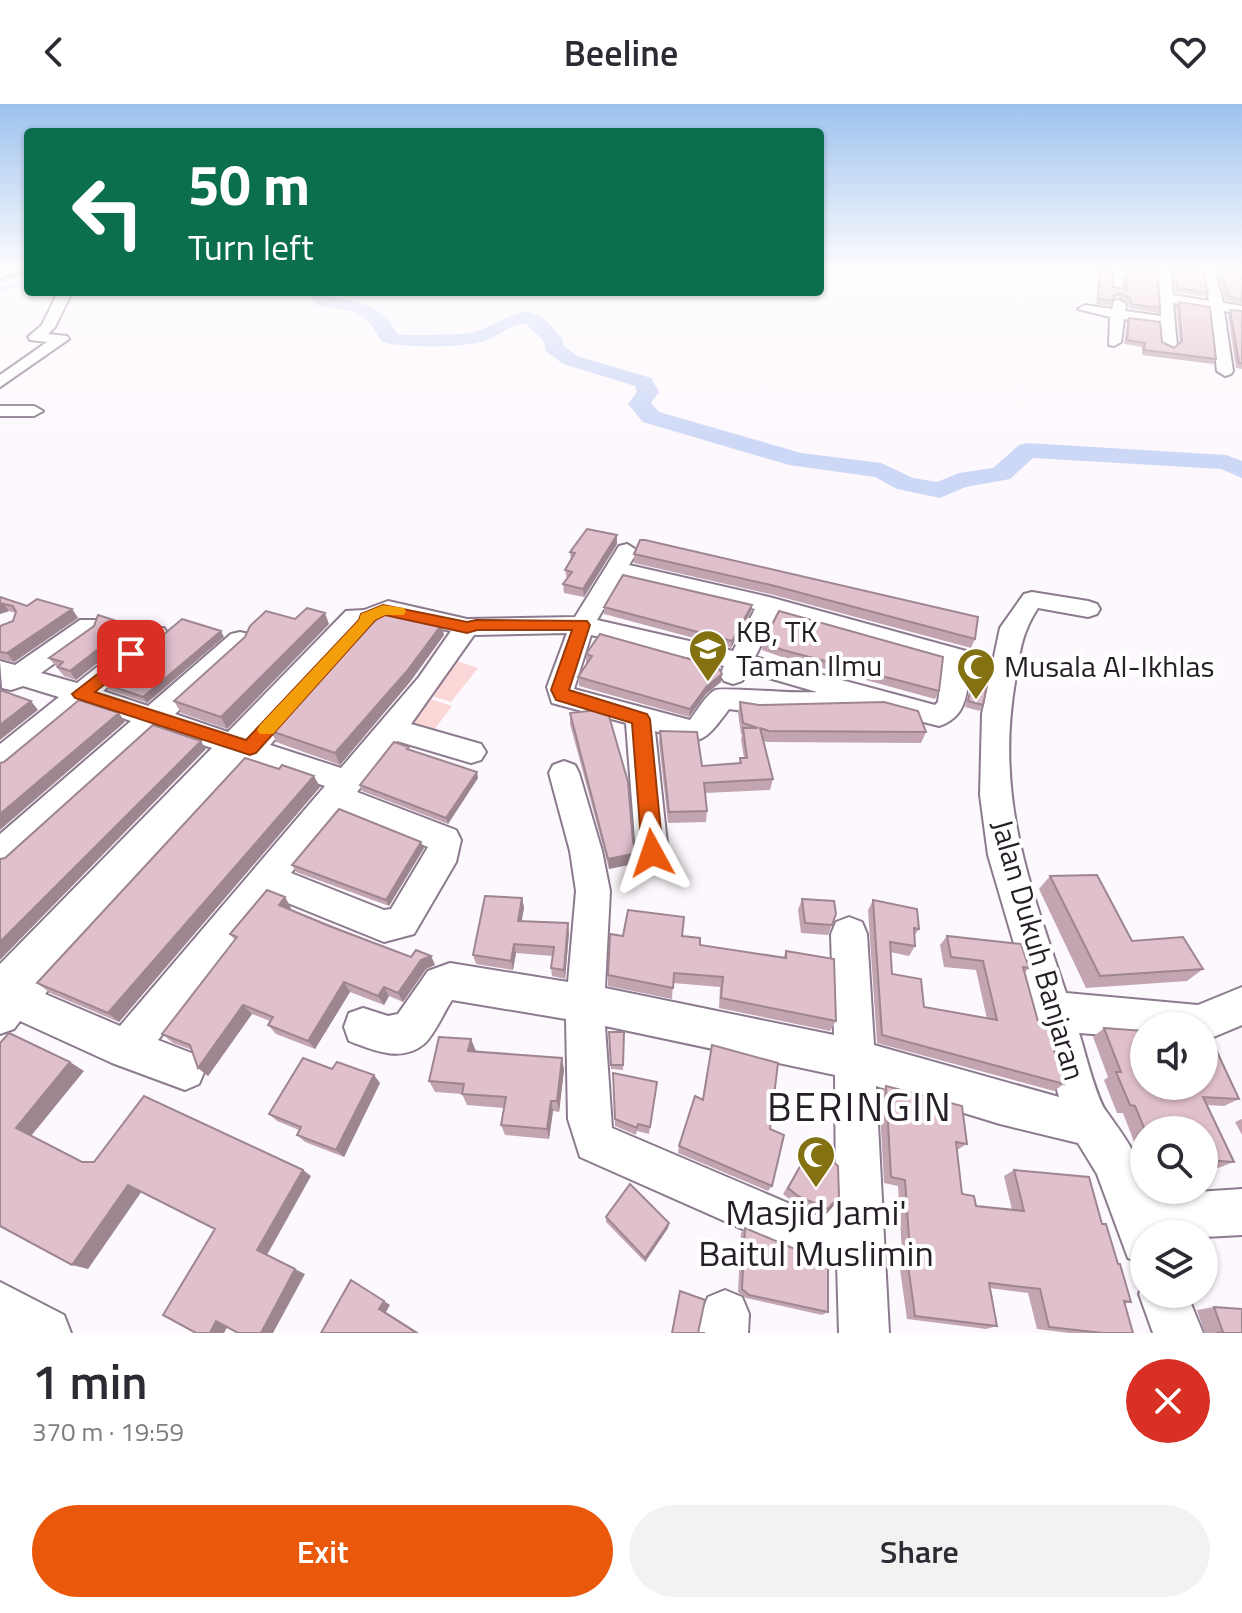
<!DOCTYPE html>
<html lang="en">
<head>
<meta charset="utf-8">
<style>
	:root { --surface:#fff; --page:#f2f2f3; --text:#2b2b33; --muted:#7c7c81; --accent:#ea580c }
	body { margin:0; font-family:"Titillium Web",sans-serif; background:var(--page); color:var(--text); height:100vh; display:flex; flex-direction:column; font-size:30px; white-space:nowrap }
	* { box-sizing:border-box; margin:0 }
	p { font-size:26px; color:var(--muted) }
	.icon { flex:none; width:44px; height:44px; fill:none; stroke:currentColor; stroke-width:2; stroke-linecap:round; stroke-linejoin:round }
	.map { position:relative; height:1229px; overflow:hidden }
	.sheet { display:flex; flex-direction:column; background:var(--surface); flex:1 }
	.sheet>* { flex:none }
	.banner { position:absolute; left:24px; top:24px; width:800px; height:168px; border-radius:8px; box-shadow:0 2px 6px #0004; background:#0b6e4f; color:#fff; overflow:hidden }
	.fabs { position:absolute; left:1130px; top:908px; display:grid; gap:16px }
	.fabs a { display:grid; place-items:center; width:88px; height:88px; border-radius:50%; background:var(--surface); box-shadow:0 2px 6px #0004; font-size:40px }
	.pin { position:absolute; display:grid; place-items:center; width:68px; height:68px; color:#fff; margin:-34px; border-radius:16px; box-shadow:0 4px 12px #0006 }
	.me { position:absolute; width:88px; margin:-44px; rotate:355deg; stroke-linejoin:round; filter:drop-shadow(0 0 6px #0008) }
	.turn { display:flex; align-items:center; gap:28px; height:168px; padding:0 32px; font-size:36px }
	.turn .icon { width:104px; height:104px; stroke-width:2.5 }
	.turn b { display:block; font-size:56px; line-height:68px }
	.round { display:grid; place-items:center; flex:none; width:84px; height:84px; border-radius:42px; background:var(--page) }
	.overview { display:flex; align-items:center; justify-content:space-between; height:136px; padding:0 32px }
	h1 { font-size:48px; font-weight:600; line-height:60px }
	.action { display:flex; gap:16px; margin-top:auto; padding:16px 32px }
	.action a { flex:1; height:92px; border-radius:48px; background:var(--accent); color:#fff; font-size:32px; font-weight:600; line-height:92px; text-align:center }
	.action a+a { background:var(--page); color:var(--text) }
	header { display:flex; justify-content:space-between; align-items:center; height:104px; padding:0 32px; background:var(--surface); font-size:36px; font-weight:600 }
	.map>svg:first-child { display:block }
</style>
</head>
<body>
<header><svg class="icon" aria-label="back" viewBox="0 0 24 24"><path d="M15 5l-7 7 7 7"/></svg>Beeline<svg class="icon" aria-label="heart" viewBox="0 0 24 24"><path d="M12 20l-8-8c-3-5 5-10 8-4 3-6 11-1 8 4z"/></svg></header>
<div class="map">
<svg width="1242" height="1229" viewBox="0 0 1242 1229">
	<rect width="100%" height="100%" fill="#fdf8fd"/>
	<path fill="#fcd7d8" d="M454,556L478,564L451,598L425,590Z
		M421,592L452,602L431,630L400,619Z"/>
	<g fill="none" stroke-linecap="round" stroke-linejoin="round">
		<path stroke="#cdd8f6" stroke-width="3" d="M0,185L28,177"/>
		<path fill="#cdd8f6" fill-rule="evenodd" d="M307,188H324L327,193C356,196 384,201 397,230L405,231C420,231 456,231 469,229C511,221 524,182 563,236V241L577,252L651,274L659,288L651,299L659,308L801,349L881,359L913,374L937,378L959,369L993,364L1019,341L1027,339L1226,351L1242,357V374L1221,365L1033,354L1010,375L966,383L940,394L897,385L875,373L789,361L643,318L628,300L637,288L635,282L563,260L546,247L544,237L526,220C511,219 499,232 485,237C461,244 407,244 382,238C360,199 356,210 316,201Z"/>
		<defs>
			<path id="minor" d="M9,165H28L0,175V167Z
				M1112,165H1124L1123,187L1112,184Z
				M1158,165H1170L1173,191L1209,197L1203,165H1215L1223,199L1242,202V210L1224,207L1233,267L1231,270L1225,272L1217,267L1210,205L1173,199L1177,242L1170,246L1163,242L1161,220L1124,215L1121,238L1114,242L1109,241L1110,213L1078,205L1085,201L1112,205L1114,197L1119,196L1126,200L1125,207L1161,212Z
				M1235,165H1242V169L1237,168Z
				M58,188H72L55,223L48,230L67,232L69,235L0,283V271L47,238L30,236L28,233L42,221Z
				M0,302H34L43,307L34,312H0Z
				M627,440L638,447L629,461L769,493L966,547L970,553C967,581 971,612 939,622L862,602L809,609H757L729,605C700,644 701,640 655,627L668,749L664,759L652,763L640,759L636,749L626,619L552,599L547,583L567,529L474,531L411,620L481,640L486,648L481,656L471,659L397,637L357,688L456,726L461,736L456,758L414,830L384,838L273,793L158,936L199,952L205,966L199,980L185,986L112,959L20,917L14,925L0,930V860L212,644L158,626L12,760L0,764V730L131,617L85,601L10,664L0,667V640L59,593L23,582L11,586L2,584L0,557L15,561L80,516H98L101,522L98,528L41,569L77,579L146,524H164L168,530L164,536L103,587L148,602L231,530L240,528L249,530L253,536L249,542L175,610L228,628L346,507L364,506L388,497L467,515L575,513L619,442ZM622,474L755,505L733,547L597,516ZM776,511L943,558L938,598L935,601L755,553ZM390,513L451,527L419,573L341,664L270,641L380,518ZM591,531L724,562L720,571L724,577L733,580L742,577L748,568L817,588C799,590 721,583 715,586C705,592 697,607 690,616L574,585ZM254,658L325,682L120,922L45,890ZM341,708L428,743L391,805L384,806L291,769Z
				M1032,488L1088,497L1097,500L1100,505L1097,510L1088,513L1038,504C1021,530 1020,548 1015,578C995,696 1030,780 1066,889L1198,901L1242,883V921L1204,937V922H1144V934L1079,929C1085,947 1096,994 1106,1007C1122,1030 1144,1056 1144,1086H1148L1150,1091L1242,1085V1131L1204,1133V1130H1144V1161L1128,1154L1097,1070L1078,1039L1000,1020L876,982L889,1229H839L837,1159L826,1162L580,1053L568,1015L566,915L452,896C444,908 435,930 424,940C401,959 373,946 349,937L344,923L349,909L363,904L388,912L398,910L428,867L450,859L568,878L576,787L570,747L549,669L553,661L564,657L575,661L579,669L602,747L610,787L605,884L834,931L831,830L836,818L849,813L862,818L867,830L874,941L1059,993L988,751L980,691L982,610L1000,524L1024,490ZM605,922L835,971L836,1099L823,1114L612,1024Z
				M0,1178L64,1211L71,1229H0Z
				M1144,1178V1190H1187L1203,1229H1153L1139,1190Z
				M725,1186L742,1193L749,1210L748,1229H698L701,1210L708,1193Z"/>
		</defs>
		<use href="#minor" stroke="#8c7a8e" stroke-width="4"/>
		<use href="#minor" fill="#fff" fill-rule="evenodd"/>
	</g>
	<path fill="#c2a5b1" d="M1099,165H1112L1113,183L1125,185L1126,165H1157L1160,204L1158,209L1128,204L1129,199L1118,193L1112,196L1110,202L1096,200Z
		M1172,165H1203L1208,189L1205,193L1176,188Z
		M1218,165H1237L1242,166V201L1225,196Z
		M1179,198L1216,255L1213,260L1142,251V243L1124,240L1127,218L1129,214L1162,238L1174,244L1180,239L1176,203Z
		M1230,206L1242,207V265L1236,264L1228,211Z
		M617,431V440L584,493L564,489L563,480L567,475L565,466L571,457L570,448Z
		M640,436L975,535L971,544L770,490L634,459V450Z
		M0,493L27,502L72,505L78,514L14,558L0,555V522L13,517L16,509L9,507L0,510Z
		M604,503L751,507L731,544L604,510Z
		M295,515L329,520L227,625L181,609L174,597L245,533Z
		M135,529L76,576L64,572L49,554Z
		M444,531L410,578L340,661L276,638L271,627Z
		M224,533L147,599L109,586L105,580Z
		M763,539L939,587L935,595L782,553L762,546Z
		M586,550L721,578L706,590L689,613L579,582L578,573L588,559L586,558Z
		M973,576L983,601L980,607L965,603L971,582Z
		M740,598L926,628L921,639L767,638L763,637L773,675L770,686L705,689L707,707L706,718L668,719L659,638L660,627L702,662L739,660L740,654H744L741,635L742,631L741,630L738,609Z
		M570,609L633,738L637,759L609,765L570,620Z
		M409,643L410,646L477,668L478,674L448,720L362,687L360,681Z
		M279,665L320,683L119,918L50,889L37,879Z
		M424,744L389,802L296,768L292,761Z
		M1050,772L1132,837L1203,865L1187,877L1086,884L1039,785Z
		M285,793L291,804L290,805L411,853L431,852L435,861L426,865L403,898L389,892L384,901L350,888L315,945L276,930L268,921L270,917L252,910L208,972L198,964L192,946L173,939L162,930L235,836L230,830Z
		M522,794L524,804L521,817L569,829L565,875L552,872L551,864L553,852L516,849L513,866L476,860L473,851Z
		M802,795L836,810L828,831L801,829L798,806Z
		M873,796L919,825L914,832L915,842L909,852L890,848L892,870L924,903L987,915L976,866L944,863L940,841L947,832L1029,864L1025,868L1039,921L1064,980L1054,987L877,939L868,806Z
		M682,832L700,841L783,854L786,847L836,917L830,927L719,904L720,883L673,879L672,895L608,882V871Z
		M1104,924L1239,995L1224,1002L1207,1001L1234,1058L1218,1064L1204,1063V1026H1144V1061H1143L1123,1009H1117L1104,976L1108,973L1093,933Z
		M609,928H624L623,966L611,965Z
		M712,941L770,1025L772,1082L768,1087L678,1049L679,1042L702,996Z
		M475,948L562,954L564,966L559,1008L553,1007L549,1035L505,1031L501,1021L504,1004L467,1001L462,990L435,988L429,977Z
		M332,965L380,979L344,1053L305,1038L297,1031L299,1026L277,1017L269,1010Z
		M613,969L657,978L649,1030L637,1027L636,1031L615,1022Z
		M886,982L967,1040L957,1046L962,1090L976,1102L1012,1106L1004,1072L1014,1066L1102,1120L1131,1198L1124,1200L1133,1229H1069L1037,1225L1028,1189L990,1184L997,1222L986,1225L907,1215L900,1165L903,1164L898,1082L884,1079L879,990Z
		M1242,1015V1031L1235,1018Z
		M812,1041L828,1105L822,1110L793,1098L783,1090Z
		M606,1113L669,1119L668,1124L645,1158L606,1118Z
		M745,1124L828,1208L822,1211L746,1194L738,1188L741,1129Z
		M1214,1203L1242,1229H1205L1197,1206Z"/>
	<path fill="#9e8690" d="M28,165V170L9,175L7,171Z
		M617,431V440L584,493L583,485Z
		M2,498L9,507L0,510V499Z
		M752,501L751,507L731,544L732,537Z
		M72,505L78,514L14,558L7,549Z
		M325,509L329,520L227,625L221,613Z
		M442,520L444,531L410,578L340,661L335,649Z
		M129,521L135,529L76,576L70,567Z
		M221,527L224,533L147,599L143,593Z
		M722,570L721,578L706,590L689,613L690,605L707,582Z
		M31,597L38,606L0,636V621Z
		M119,609L125,618L0,726V710Z
		M201,637L206,645L0,856V838Z
		M477,668L478,674L448,720L446,714Z
		M314,672L320,683L119,918L108,909Z
		M421,738L424,744L389,802L386,796Z
		M637,749V759L609,765L608,755Z
		M285,793L291,804L286,811L279,801Z
		M522,794L524,804L520,827L518,817Z
		M568,819L569,829L565,875L564,866Z
		M514,840L516,849L513,866L511,857Z
		M431,852L435,861L426,865L403,898L398,889L421,856Z
		M344,878L350,888L315,945L308,937Z
		M384,883L389,892L384,901L378,892Z
		M243,901L252,910L208,972L198,964Z
		M471,935L476,947L473,959L468,947Z
		M562,954L564,966L559,1008L557,997Z
		M70,958L84,967L31,1032L16,1024Z
		M374,971L380,979L344,1053L336,1046Z
		M551,997L553,1007L549,1035L547,1025Z
		M303,1066L311,1072L267,1151L305,1170L273,1229H261L257,1146Z
		M128,1081L142,1087L88,1165L72,1161Z
		M669,1119L668,1124L645,1158V1154Z
		M351,1176L390,1201L386,1208L419,1229H414L379,1205Z
		M216,1217L229,1220L224,1229H210Z"/>
	<path fill="#e1c0ce" stroke="#9e8690" stroke-width="2" d="M19,165H28L7,171Z
		M1101,165H1112L1113,183L1127,185L1128,165H1157L1160,204L1130,200L1131,194L1120,189L1113,192L1112,197L1098,195Z
		M1175,165H1203L1208,189L1178,184Z
		M1221,165H1237L1242,166V196L1228,192Z
		M1179,198L1210,203L1216,255L1144,246L1145,239L1127,236L1129,214L1160,218L1162,238L1174,244L1182,237Z
		M1230,206L1242,207V259H1239Z
		M587,425L617,431L583,485L563,480L572,468L565,466L575,449L570,448Z
		M640,436H645L978,513L975,535L771,481L634,450Z
		M623,471L752,501L732,537L604,503Z
		M0,493L27,502L37,495L72,505L7,549L0,548V522L13,517L16,508L13,502L0,499Z
		M307,504L325,509L221,613L174,597L245,533L250,522L266,507L295,515Z
		M386,505L442,520L407,567L335,649L271,627Z
		M779,507L943,553L939,587L783,546L763,539Z
		M98,511L129,521L70,567L58,563L63,558L49,554L94,522Z
		M182,515L221,527L143,593L105,580Z
		M600,530L718,563L722,570L707,582L690,605L578,573L592,552L586,550Z
		M973,576L987,581L983,601L968,597Z
		M0,586L31,597L0,621Z
		M79,596L119,609L0,710V659L4,658Z
		M740,598L759,601L884,598L918,607L926,628L769,627L760,624L773,675L704,679L707,707L669,708L660,627L697,628L702,662L741,659L740,654H747L743,624H758L743,619Z
		M607,605L628,678L633,738L637,749L608,755L570,609Z
		M153,621L201,637L0,838V755L5,754Z
		M394,638L409,643L407,645L477,668L446,714L360,681Z
		M245,654L279,665L282,661L314,672L108,909L37,879Z
		M339,705L421,738L386,796L292,761Z
		M1097,771L1132,837L1183,833L1203,865L1100,872L1050,772Z
		M267,786L285,793L279,801L329,822L411,853L416,846L431,852L421,856L398,889L384,883L378,892L344,878L308,937L268,921L273,913L243,901L198,964L190,941L162,930L237,833L230,830Z
		M485,792L522,794L518,817L568,819L564,866L551,864L554,843L514,840L511,857L473,851Z
		M802,795L834,797L836,810L832,821L805,819Z
		M873,796L917,805L919,825L914,824L915,842L890,838L892,870L921,875L924,903L997,916L983,857L951,853L947,832L1021,840L1029,864L1023,863L1039,921L1047,922L1064,980L882,931Z
		M628,806L684,813L682,832L700,834V841L786,854V847L834,855L836,917L721,894L723,873L674,869L673,884L608,871L610,830L623,832Z
		M1104,924L1144,927V982H1204V936L1212,937L1239,995L1203,993L1234,1058L1204,1056V1026H1145L1135,1002L1130,1001L1116,968H1121Z
		M609,928H624L623,961H611Z
		M9,929L70,958L16,1024L82,1058H94L144,992L303,1066L257,1146L295,1165L261,1229H238L216,1217L210,1229H196L163,1211L215,1125L128,1081L72,1161L0,1122V939Z
		M439,933L471,935L468,947L562,954L557,997H551L547,1025L501,1021L506,993L462,990L464,980L429,977Z
		M712,941L778,959L770,1025L784,1031L772,1082L679,1042L695,992L703,996Z
		M303,954L332,965L337,958L374,971L336,1046L297,1031L301,1023L269,1010Z
		M613,969L657,978L650,1023L638,1020L637,1024L615,1015Z
		M886,982L962,1002L967,1040L956,1038L962,1090L974,1092L976,1102L1024,1107L1014,1066L1089,1073L1102,1120H1106L1118,1160H1120L1131,1198L1124,1197L1133,1229H1103L1049,1223L1040,1185L989,1179L997,1222L915,1212L908,1161L911,1162L905,1076L891,1073Z
		M812,1041L838,1062L839,1092L828,1105L798,1092L788,1084Z
		M630,1080L669,1119L645,1154L606,1113Z
		M745,1124L828,1159V1208L749,1191L742,1185Z
		M351,1176L384,1197L379,1205L415,1228L414,1229H321Z
		M680,1187L705,1196L698,1229H705H672Z
		M1214,1203L1242,1205V1229H1216L1223,1228Z"/>
	<linearGradient id="sky" x2="0" y2="1"><stop stop-color="#9dc2ee"/><stop offset="0.49" stop-color="#fefcfe"/><stop offset="1" stop-color="#fefcfe" stop-opacity="0"/></linearGradient>
	<rect width="1242" height="337" fill="url(#sky)"/>
	<path fill="#ea580c" stroke="#983908" stroke-width="2" d="M383,501L467,518L476,516L587,517L590,521L569,586L647,610L650,615L663,749L660,755L652,758L645,755L642,749L632,619L556,596L551,586L572,526H477L467,529L385,511L375,516L256,649L250,651L75,594L72,590L131,544L137,546L139,550L137,554L95,588L246,636L359,516L361,510Z"/>
	<path fill="#f59e0b" d="M383,501L404,504L406,507L404,511H385L375,516L273,630H260L257,626L260,621L359,516L361,510Z"/>
	<defs>
		<symbol id="school-pin" viewBox="-11 -11 22 30"><path d="M0 17L-7.5 6A9.5 9.5 0 1 1 7.5 6Z" fill="#847112" stroke="#fff"/><path d="M0-5L7-2L0 1L-7-2ZM-4 1L0 2.5L4 1V4Q0 6-4 4Z" fill="#fff"/></symbol>
		<symbol id="mosque-pin" viewBox="-11 -11 22 30"><path d="M0 17L-7.5 6A9.5 9.5 0 1 1 7.5 6Z" fill="#847112" stroke="#fff"/><path d="M3.5-4.9A6 6 0 1 0 3.5 4.9A5 5 0 1 1 3.5-4.9Z" fill="#fff"/></symbol>
	</defs>
	<g fill-rule="evenodd">
		<use href="#school-pin" x="686" y="523" width="44" height="60"/>
		<use href="#mosque-pin" x="954" y="541" width="44" height="60"/>
		<use href="#mosque-pin" x="794" y="1029" width="44" height="60"/>
	</g>
	<g text-anchor="middle" stroke-width="8" stroke-linejoin="round" paint-order="stroke">
		<g font-size="30" fill="#271f28" stroke="#fff" text-anchor="start">
			<text x="736" y="538">KB, TK<tspan x="736" dy="34">Taman Ilmu</tspan></text>
			<text x="1004" y="573">Musala Al-Ikhlas</text>
		</g>
		<g font-size="30" fill="#271f28" stroke="#fff">
			<text transform="translate(1038 846) rotate(74)" y="10">Jalan Dukuh Banjaran</text>
		</g>
		<g font-size="36" fill="#271f28" stroke="#fff">
			<text x="816" y="1121">Masjid Jami'<tspan x="816" dy="41">Baitul Muslimin</tspan></text>
		</g>
		<g font-size="40" letter-spacing="2" fill="#271f28" stroke="#fff">
			<text x="860" y="1017">BERINGIN</text>
		</g>
	</g>
</svg>
<div class="fabs">
<a><svg class="icon" aria-label="sound" viewBox="0 0 24 24"><path d="M4 9h4l5-4v14l-5-4H4zM17 9q2 3 0 6"/></svg></a>
<a><svg class="icon" aria-label="search" viewBox="0 0 24 24"><circle cx="10" cy="10" r="6"/><path d="M15 15l6 6"/></svg></a>
<a><svg class="icon" aria-label="layers" viewBox="0 0 24 24"><path d="M12 4l9 5-9 5-9-5zM3 14l9 5 9-5"/></svg></a>
</div>
<div class="pin" style="left:131px;top:550px;background:#d93025"><svg class="icon" aria-label="arrive" viewBox="0 0 24 24"><path d="M6 21V4h12l-3 4 3 4H6"/></svg></div>
<svg class="me" style="left:652px;top:749px" viewBox="-20 -20 40 40"><path d="M0-17L14 15 0 8-14 15z" fill="#ea580c" stroke="#fff" stroke-width="4"/></svg>
<div class="banner">
<div class="turn"><svg class="icon" aria-label="left" viewBox="0 0 24 24"><path d="M17 20v-9H6M10 6l-5 5 5 5"/></svg><div><b>50 m</b>Turn left</div></div>
</div>
</div>
<section class="sheet">
<div class="overview"><div><h1>1 min</h1><p>370 m · 19:59</p></div><a class="round" style="background:#d93025;color:#fff"><svg class="icon" aria-label="close" viewBox="0 0 24 24"><path d="M6 6l12 12M18 6L6 18"/></svg></a></div>
<div class="action"><a>Exit</a><a>Share</a></div>
</section>
</body>
</html>
